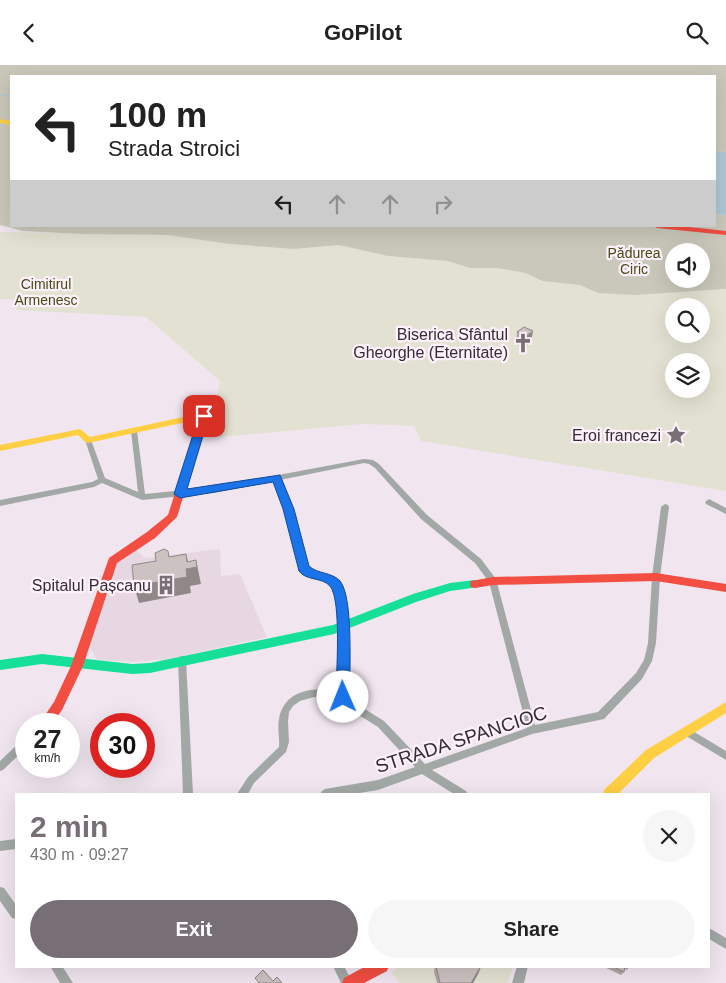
<!DOCTYPE html>
<html lang="en">
<head>
<meta charset="utf-8">
<style>
	:root { --surface:#fff; --page:#f6f6f6; --text:#222; --muted:#767676; --accent:#776e76 }
	body { margin:0; font-family:Arial,sans-serif; background:var(--page); color:var(--text); height:100vh; display:flex; flex-direction:column; font-size:19px; white-space:nowrap }
	* { box-sizing:border-box; margin:0 }
	p { font-size:16px; color:var(--muted) }
	.icon { flex:none; width:28px; height:28px; fill:none; stroke:currentColor; stroke-width:2; stroke-linecap:round; stroke-linejoin:round }
	.map { position:relative; flex:1; overflow:hidden }
	.sheet { position:absolute; left:15px; top:728px; width:695px; height:175px; display:flex; flex-direction:column; background:var(--surface); border-radius:0px; box-shadow:0 5px 20px #0002 }
	.sheet>* { flex:none }
	.hud { position:absolute; left:10px; top:10px; width:706px; height:152px; border-radius:0px; box-shadow:0 5px 20px #0002; background:#fff; color:var(--text); overflow:hidden }
	.controls { position:absolute; left:665px; top:178px; display:grid; gap:10px }
	.controls a { display:grid; place-items:center; width:45px; height:45px; border-radius:50%; background:var(--surface); box-shadow:0 5px 20px #0002; font-size:25px }
	.speed { position:absolute; left:15px; top:648px; display:flex; gap:10px; font-size:25px; font-weight:700; text-align:center }
	.speed>* { display:grid; place-content:center; width:65px; height:65px; border-radius:50%; background:var(--surface); box-shadow:0 5px 20px #0002; line-height:1 }
	.speed small { font-size:12px; font-weight:400 }
	.speed .limit { border:8px solid #d22; background:#fff; color:#111 }
	.pin { position:absolute; display:grid; place-items:center; width:42px; height:42px; color:#fff; margin:-21px; border-radius:10px; box-shadow:0 2px 8px #0006 }
	.me { position:absolute; width:55px; margin:-28px; rotate:359deg; stroke-linejoin:round; filter:drop-shadow(0 0 4px #0008) }
	.turn { display:flex; align-items:center; gap:18px; height:105px; padding:0 15px; font-size:22px }
	.turn .icon { width:65px; height:65px; stroke-width:2.5 }
	.turn b { display:block; font-size:35px; line-height:42px }
	.lanes { display:flex; align-items:center; height:48px; padding:0 15px; background:#0003; justify-content:center; gap:25px; direction:ltr }
	.lanes .off { opacity:.35 }
	.round { display:grid; place-items:center; flex:none; width:52px; height:52px; border-radius:26px; background:var(--page) }
	.headline { display:flex; align-items:center; justify-content:space-between; height:85px; padding:0 15px }
	h1 { font-size:30px; font-weight:800; line-height:38px; color:var(--accent) }
	.button { display:flex; gap:10px; margin-top:auto; padding:10px 15px }
	.button a { flex:1; height:58px; border-radius:30px; background:var(--accent); color:#fff; font-size:20px; font-weight:800; line-height:58px; text-align:center }
	.button a+a { background:var(--page); color:var(--text) }
	header { display:flex; justify-content:space-between; align-items:center; height:65px; padding:0 15px; background:var(--surface); font-size:22px; font-weight:800 }
	.map>svg:first-child { display:block }
</style>
</head>
<body>
<header><svg class="icon" aria-label="back" viewBox="0 0 24 24"><path d="M15 5l-7 7 7 7"/></svg>GoPilot<svg class="icon" aria-label="search" viewBox="0 0 24 24"><circle cx="10" cy="10" r="6"/><path d="M15 15l6 6"/></svg></header>
<div class="map">
<svg width="726" height="918" viewBox="0 0 726 918">
	<rect width="100%" height="100%" fill="#f1e6f0"/>
	<path fill="#e7d7e3" d="M220,484L221,511L240,509L267,572L168,594L133,597L97,595L87,578L114,499L137,485L145,493Z"/>
	<path fill="#e3e2d2" fill-rule="evenodd" d="M0,167L171,170L204,173L231,179L296,184L341,180L389,191L449,196L527,208L541,216L581,220L600,228L638,229L726,224V426L421,376L414,361L363,359L210,373L220,316L146,252L17,245L14,240L17,235L0,234ZM674,241H701V269H674ZM674,296H701V324H674Z
		M402,901H513L508,918H399L391,907Z"/>
	<path fill="#cac8ba" fill-rule="evenodd" d="M0,0H726V87L715,86V11H11V161H715V149L726,150V224L634,230L598,228L580,220L542,216L526,208L496,203H470L448,196L388,191L339,180L294,184L230,179L168,170L82,169L23,166L0,160ZM674,186H701V214H674Z"/>
	<path fill="#aec8d5" d="M715,86L726,87V150L715,149Z"/>
	<g fill="none" stroke-linecap="round" stroke-linejoin="round">
		<path stroke="#aec8d5" stroke-width="1" d="M0,30L11,31"/>
		<path fill="#a2a8a5" fill-rule="evenodd" d="M132,364H136L137,366L145,429L214,422L364,394L373,395L379,399L427,450L481,494L496,514L535,660L598,647L636,608L644,595L648,578L652,512L661,442L665,439L668,440L669,442L660,512L656,578L652,596L642,614L604,654L532,669L432,705L466,726L468,729H454L422,709L378,725L353,729H320L322,726L325,724L378,715L415,702L378,662L349,644L340,635L324,632H314L300,636L293,641L289,647L288,656L289,677L286,687L254,718L248,729H237L248,712L279,682C280,673 277,663 279,654C284,625 314,621 339,627C339,607 344,531 331,519C323,511 309,513 300,504L285,443L274,416L214,428L142,435L102,418L94,422L0,441V435L92,417L98,414L85,375L88,373L91,375L105,413L138,427L131,366ZM364,398L369,399L375,403L421,454L475,498L489,517L527,663L425,699L384,656L355,638L347,631C348,607 353,531 338,515C329,507 315,509 307,501L293,443L280,415Z
			M709,434L726,443V449L706,439L705,437Z
			M182,591L185,592L186,595L193,729H183L178,595L179,592Z
			M686,662L726,686V695L683,669L681,666L683,663Z
			M26,673V683L3,705L0,706V696L23,674Z
			M16,774V784L0,786V776Z
			M0,822L4,823L16,840V854L12,853L0,836Z
			M709,863L726,873V884L709,874Z
			M50,901H62L73,918H60Z
			M333,901H344L353,918H341Z
			M517,901H528L524,918H512Z"/>
		<path fill="#16e098" fill-rule="evenodd" d="M475,515L479,516L480,519L479,522L450,526L416,537L334,569L150,608L132,609L42,599L0,605V595L42,589L132,599L150,598L333,560L413,529L450,518Z"/>
		<path fill="#ffcf43" fill-rule="evenodd" d="M0,54L11,56V60L0,58Z
			M202,348L205,349L206,351L205,353L88,378L85,377L78,370L0,386V380L80,364L90,372Z
			M726,637V648L654,693L618,729H603L604,725L646,685Z"/>
		<path fill="#f24e42" fill-rule="evenodd" d="M654,161H680L726,166V170L657,163Z
			M202,348L207,349L208,351L177,452L155,473L117,498L83,601L62,645L52,659H39L54,637L71,601L109,493L147,467L168,450L199,353L198,351Z
			M656,508L726,519V527L656,516L493,520L475,523L471,522L470,519L471,516L493,512Z
			M366,901H389L387,906L364,918H342L344,913Z"/>
	</g>
	<path fill="#afa7a6" d="M524,262L531,277L524,283L516,279L517,267Z
		M435,901H481L478,909L473,918H437L434,907Z
		M602,901H630L627,905L625,904L624,907L621,910Z"/>
	<path fill="#8f8887" d="M533,266L531,277L524,283L526,271Z
		M186,489L190,504L196,495L201,519L190,521L191,528L139,538L134,521L186,504L187,497Z
		M481,902L478,909L473,918H471Z"/>
	<path fill="#ccc2c1" stroke="#8f8887" d="M524,262L533,266L526,271L517,267Z
		M164,484L168,486L169,492L186,489L187,497L196,495L197,502L186,504L187,512L134,521L132,500L156,496L155,488Z
		M436,901H481L471,918H440Z
		M612,901H625L624,907Z
		M263,905L273,916L277,912L282,918H259L255,913Z"/>
	<path fill="#1a73e8" stroke="#114b97" d="M204,348L209,351L187,424L280,410L294,444L309,501C317,509 332,507 340,516C354,533 349,608 350,632L348,636H338L336,632C336,610 342,536 330,521C322,512 306,516 299,506L283,444L273,417L180,433L174,429L199,351Z"/>
	<defs>
		<symbol id="church-bare" viewBox="-9 -9 18 18"><path d="M-1.2-6h2.4v3.5h3.3v2.4h-3.3V6h-2.4V-.1h-3.3v-2.4h3.3Z" fill="#776e76" stroke="#fef1fc" stroke-width="2.5" paint-order="stroke"/></symbol>
		<symbol id="sight-bare" viewBox="-9 -9 18 18"><path d="M0-6L1.8-2.2L6-1.7L2.9 1.2L3.7 5.4L0 3.3L-3.7 5.4L-2.9 1.2L-6-1.7L-1.8-2.2Z" fill="#776e76" stroke="#fef1fc" stroke-width="2.5" paint-order="stroke"/></symbol>
		<symbol id="building-bare" viewBox="-9 -9 18 18"><path d="M-4-6H4V6H1V3H-1V6H-4ZM-2.5-4.3h1.7v1.8h-1.7ZM.8-4.3h1.7v1.8H.8ZM-2.5-1h1.7V.8h-1.7ZM.8-1h1.7V.8H.8Z" fill="#776e76" stroke="#fef1fc" stroke-width="2.5" paint-order="stroke"/></symbol>
	</defs>
	<g fill-rule="evenodd">
		<use href="#church-bare" x="509" y="264" width="28" height="28"/>
		<use href="#sight-bare" x="662" y="356" width="28" height="28"/>
		<use href="#building-bare" x="152" y="506" width="28" height="28"/>
	</g>
	<g text-anchor="middle" stroke-width="4.5" stroke-linejoin="round" paint-order="stroke">
		<g font-size="14" fill="#454c12" stroke="#fef1fc">
			<text x="634" y="193">Pădurea<tspan x="634" dy="16">Ciric</tspan></text>
			<text x="46" y="224">Cimitirul<tspan x="46" dy="16">Armenesc</tspan></text>
		</g>
		<g font-size="16" fill="#352d34" stroke="#fef1fc" text-anchor="end">
			<text x="508" y="275">Biserica Sfântul<tspan x="508" dy="18">Gheorghe (Eternitate)</tspan></text>
			<text x="661" y="376">Eroi francezi</text>
			<text x="151" y="526">Spitalul Pașcanu</text>
		</g>
		<g font-size="19" fill="#352d34" stroke="#fef1fc">
			<text transform="translate(461 674) rotate(-18)" y="7">STRADA SPANCIOC</text>
		</g>
	</g>
</svg>
<div class="controls">
<a><svg class="icon" aria-label="sound" viewBox="0 0 24 24"><path d="M4 9h4l5-4v14l-5-4H4zM17 9q2 3 0 6"/></svg></a>
<a><svg class="icon" aria-label="search" viewBox="0 0 24 24"><circle cx="10" cy="10" r="6"/><path d="M15 15l6 6"/></svg></a>
<a><svg class="icon" aria-label="layers" viewBox="0 0 24 24"><path d="M12 4l9 5-9 5-9-5zM3 14l9 5 9-5"/></svg></a>
</div>
<div class="speed"><div>27<small>km/h</small></div><div class="limit">30</div></div>
<div class="pin" style="left:204px;top:351px;background:#d93025"><svg class="icon" aria-label="arrive" viewBox="0 0 24 24"><path d="M6 21V4h12l-3 4 3 4H6"/></svg></div>
<svg class="me" style="left:343px;top:632px" viewBox="-20 -20 40 40"><circle r="19" fill="#fff"/><path d="M0-13L10 11 0 6-10 11z" fill="#1a73e8"/></svg>
<div class="hud">
<div class="turn"><svg class="icon" aria-label="left" viewBox="0 0 24 24"><path d="M17 20v-9H6M10 6l-5 5 5 5"/></svg><div><b>100 m</b>Strada Stroici</div></div>
<div class="lanes"><svg class="icon" aria-label="left" viewBox="0 0 24 24"><path d="M17 20v-9H6M10 6l-5 5 5 5"/></svg><svg class="icon off" aria-label="ahead" viewBox="0 0 24 24"><path d="M12 20V5M6 11l6-6 6 6"/></svg><svg class="icon off" aria-label="ahead" viewBox="0 0 24 24"><path d="M12 20V5M6 11l6-6 6 6"/></svg><svg class="icon off" aria-label="right" viewBox="0 0 24 24"><path d="M7 20v-9h11M14 6l5 5-5 5"/></svg></div>
</div>
<section class="sheet">
<div class="headline"><div><h1>2 min</h1><p>430 m · 09:27</p></div><a class="round"><svg class="icon" aria-label="close" viewBox="0 0 24 24"><path d="M6 6l12 12M18 6L6 18"/></svg></a></div>
<div class="button"><a>Exit</a><a>Share</a></div>
</section>
</div>
</body>
</html>
